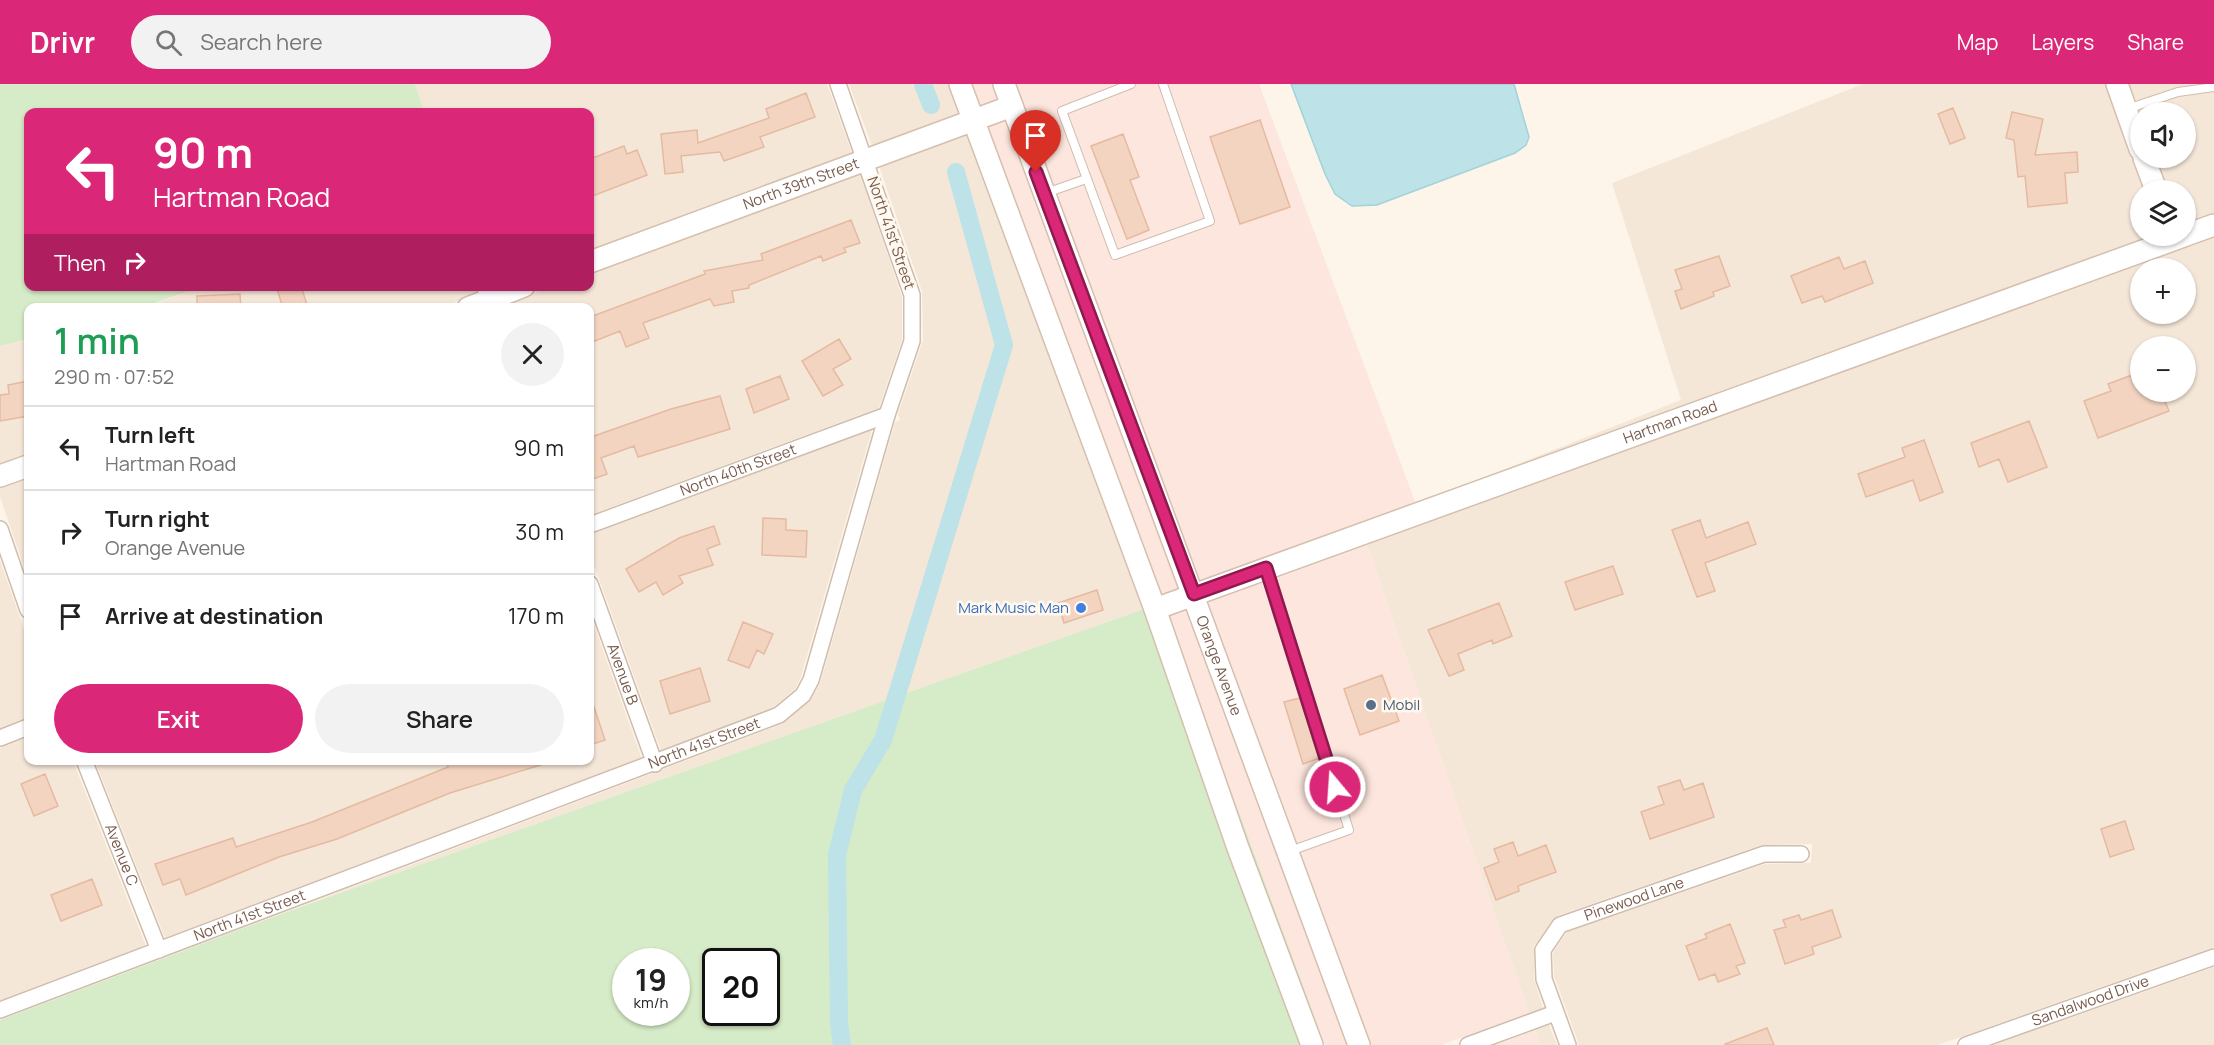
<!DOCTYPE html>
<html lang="en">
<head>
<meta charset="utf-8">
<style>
	:root { --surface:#fff; --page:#f2f2f2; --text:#222; --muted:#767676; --line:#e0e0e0; --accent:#db2777 }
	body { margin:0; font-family:Manrope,sans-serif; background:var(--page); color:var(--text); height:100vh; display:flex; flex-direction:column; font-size:22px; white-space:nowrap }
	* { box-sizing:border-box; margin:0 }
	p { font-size:20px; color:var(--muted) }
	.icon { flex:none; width:33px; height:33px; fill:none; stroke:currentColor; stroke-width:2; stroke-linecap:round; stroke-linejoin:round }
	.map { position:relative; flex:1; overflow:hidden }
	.drawer { position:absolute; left:24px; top:219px; width:570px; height:462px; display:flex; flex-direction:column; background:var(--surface); border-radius:12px; box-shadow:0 2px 4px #0004 }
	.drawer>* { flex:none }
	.banner { position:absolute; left:24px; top:24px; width:570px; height:183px; border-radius:12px; box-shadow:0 2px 4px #0004; background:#db2777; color:#fff; overflow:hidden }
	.fabs { position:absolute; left:2130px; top:18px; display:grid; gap:12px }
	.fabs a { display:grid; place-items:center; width:66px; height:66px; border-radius:50%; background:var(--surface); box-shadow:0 2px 4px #0004; font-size:30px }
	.speed { position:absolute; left:612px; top:864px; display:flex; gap:12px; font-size:30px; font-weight:700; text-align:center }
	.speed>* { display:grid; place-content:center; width:78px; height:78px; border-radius:50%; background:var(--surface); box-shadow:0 2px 4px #0004; line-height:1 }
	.speed small { font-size:15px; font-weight:400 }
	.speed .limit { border:3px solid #111; border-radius:9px; background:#fff; color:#111 }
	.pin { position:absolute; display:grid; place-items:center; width:51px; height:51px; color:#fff; margin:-62px -26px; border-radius:50% 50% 50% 0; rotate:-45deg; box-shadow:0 0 6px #0007 }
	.pin .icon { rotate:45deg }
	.me { position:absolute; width:66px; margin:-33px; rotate:342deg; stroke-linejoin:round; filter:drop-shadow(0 0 4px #0008) }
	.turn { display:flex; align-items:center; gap:21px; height:126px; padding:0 30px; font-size:27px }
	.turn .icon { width:78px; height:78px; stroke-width:2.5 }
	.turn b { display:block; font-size:42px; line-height:51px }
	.then { display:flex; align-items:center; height:57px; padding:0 30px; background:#0003; gap:12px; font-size:22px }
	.round { display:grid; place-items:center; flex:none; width:63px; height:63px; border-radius:32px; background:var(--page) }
	.overview { display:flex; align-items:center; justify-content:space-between; height:102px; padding:0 30px }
	h1 { font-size:36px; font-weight:600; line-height:45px; color:#1e9e55 }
	.cta { display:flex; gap:12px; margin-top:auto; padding:12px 30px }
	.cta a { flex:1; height:69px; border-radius:36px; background:var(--accent); color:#fff; font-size:24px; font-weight:600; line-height:69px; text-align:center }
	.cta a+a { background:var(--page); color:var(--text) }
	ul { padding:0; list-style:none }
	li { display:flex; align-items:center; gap:18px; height:84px; padding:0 30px; border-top:2px solid var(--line) }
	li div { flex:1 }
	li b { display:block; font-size:22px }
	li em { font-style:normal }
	header { display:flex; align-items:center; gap:36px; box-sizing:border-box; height:84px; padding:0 30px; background:var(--accent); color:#fff }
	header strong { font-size:28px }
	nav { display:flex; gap:33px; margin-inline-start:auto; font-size:21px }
	.search { width:420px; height:54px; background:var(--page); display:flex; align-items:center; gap:15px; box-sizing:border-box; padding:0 21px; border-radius:33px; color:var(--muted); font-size:22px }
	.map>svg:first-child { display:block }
</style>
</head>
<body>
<header>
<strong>Drivr</strong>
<div class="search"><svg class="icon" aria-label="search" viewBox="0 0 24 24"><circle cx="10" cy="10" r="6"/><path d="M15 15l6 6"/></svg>Search here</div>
<nav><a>Map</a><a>Layers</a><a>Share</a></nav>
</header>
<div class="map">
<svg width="2214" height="961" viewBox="0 0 2214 961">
	<rect width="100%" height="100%" fill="#fdf5ea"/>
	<path fill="#f5e7d8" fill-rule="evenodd" d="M415,0H827L852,69L590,168V28H424Z
		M849,0H949L960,31L872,62Z
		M1863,0H2106L2145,106H2140V152H2157L1416,420L1681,316L1612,99Z
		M2128,0H2214V131L2186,141V106H2167L2155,74H2186V28H2140V35Z
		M966,48L1144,525L284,829L782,640L810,617L820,600L895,338L900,336L898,330L923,256L922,207L878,79Z
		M859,86L902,213V256L879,324L590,431V224L498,222L551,203L590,202V188Z
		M2214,151V863L1938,961H1579L1554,892L1553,868L1567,848L1765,780L1811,779L1812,760L1761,761L1557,832L1534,862V895L1543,924L1529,929L1366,458ZM2140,184H2186V230H2140ZM2140,262H2186V308H2140Z
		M201,203H498L441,223L143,224Z
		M28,255V372L0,382V262Z
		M872,346L801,593L795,605L774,623L661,667L590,470V451Z
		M28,391V495L0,413V402Z
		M0,476L28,557V633L0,644Z
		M590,530L642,675L165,854L95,677L590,676Z
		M28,653V676L73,677L146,862L0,917V664Z
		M2214,883V961H1994Z
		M1549,941L1557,961H1540L1535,946Z"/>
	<path fill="#fde6dd" d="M973,0H993L999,17L981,23Z
		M1015,0H1259L1416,420L1200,498Z
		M1005,34L1181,505L1162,512L987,40Z
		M1366,458L1529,929L1441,961H1370L1207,516Z
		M1187,523L1348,961H1325L1204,634L1168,530Z
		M1535,946L1540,961H1495Z"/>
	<path fill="#d6ebc7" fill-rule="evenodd" d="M0,0H415L424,27L28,28V202L201,203L143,223L28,224V255L0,262Z
		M1144,525L1228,767L1301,961H0V936L284,829ZM626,878H676V928H626ZM716,878H766V928H716Z
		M1204,634L1325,961L1247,760Z"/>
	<path fill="#bde2e7" stroke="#a3d2d9" stroke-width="1.5" d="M1291,0H1514L1529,53L1526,61L1515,69L1377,121L1352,122L1335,110L1325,90Z"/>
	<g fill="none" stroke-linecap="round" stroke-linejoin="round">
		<path stroke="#bde2e7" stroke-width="18" d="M923,0L931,21
			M842,961L839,939L837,771L853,706L883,656L1004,261L956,88"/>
	</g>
	<path fill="#f3d4c1" stroke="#e5baa1" stroke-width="1.5" d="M806,9L815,33L760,53L764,63L724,77L720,68L681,72L683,88L665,90L661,50L697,46L698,59L769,34L766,25Z
		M1953,24L1965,54L1950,60L1938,30Z
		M2012,28L2043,35L2035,71L2077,68L2078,88L2065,89L2067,119L2028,123L2025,92L2018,93L2014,56L2006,54Z
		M1260,36L1290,123L1240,140L1210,53Z
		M1123,50L1139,93L1130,96L1149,146L1127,155L1091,62Z
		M624,62L627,70L637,66L647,91L590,113V75Z
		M851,136L860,159L844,164L846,168L823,177L821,172L749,201V204L732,207L734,218L714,222L710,215L643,239L649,254L626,263L620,247L590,259V233L705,190L704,187L763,176L761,170Z
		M1719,172L1730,202L1713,208L1714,212L1681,225L1675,207L1682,205L1675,186Z
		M1839,173L1844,185L1865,177L1873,199L1825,218L1822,212L1802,219L1791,192Z
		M276,202H301L308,224H283Z
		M240,210L241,224H197V212Z
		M839,255L851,275L833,285L843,301L823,312L802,277Z
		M2132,291L2135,299L2140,297V308H2161L2169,327L2098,354L2084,317L2111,307L2108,300Z
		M780,292L789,315L754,329L746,305Z
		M28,297V332L0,337V311L9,310L8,301Z
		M720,312L730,345L638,373L634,362L601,374L607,390L590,396V347L594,352L671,325Z
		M2029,337L2047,383L2008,398L1999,375L1979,383L1971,359Z
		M1924,356L1943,408L1920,417L1913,396L1866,413L1858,390L1905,373L1902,364Z
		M763,434L786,435V446L807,447L806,473L762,471Z
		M1700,436L1706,454L1748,438L1756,460L1705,479L1715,507L1697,513L1672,446Z
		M714,442L720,460L707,465L713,481L679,492L683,499L663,511L656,498L639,508L626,485L679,454Z
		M1613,482L1623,510L1575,526L1565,498Z
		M1097,506L1103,526L1064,539L1058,519Z
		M1499,519L1512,552L1493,560L1492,556L1458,570L1464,586L1449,592L1428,546Z
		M743,538L773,550L764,570L757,566L749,584L728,576Z
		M700,584L710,617L670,630L660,597Z
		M1382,591L1399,637L1360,651L1344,605Z
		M1300,614L1320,674L1303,680L1284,618Z
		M590,617H592L605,656L590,661Z
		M446,676H546L547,679L450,709L337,755L279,773L186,811L180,795L163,801L155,780L233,754L236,763L312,738L448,683Z
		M45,690L58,722L34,732L21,700Z
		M1680,696L1684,706L1703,699L1714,733L1650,755L1641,728L1664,720L1658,703Z
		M2125,737L2134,765L2110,773L2101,745Z
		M1513,758L1518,772L1546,761L1556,788L1518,802L1519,807L1496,816L1484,784L1499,778L1494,765Z
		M92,795L102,821L61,837L51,811Z
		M1832,826L1841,853L1812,863L1814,870L1785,880L1774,846L1786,843L1783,836L1799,831L1801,836Z
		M1730,840L1745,879L1736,882L1740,890L1718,898L1715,890L1699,896L1686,862L1707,854L1705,850Z
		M1767,944L1774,961H1726L1725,960Z"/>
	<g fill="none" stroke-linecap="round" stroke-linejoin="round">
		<defs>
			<path id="lane" d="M1131,0L1062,27L1115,171L1210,137L1163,0
				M2127,25L2178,8L2214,3
				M1046,109L1086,95
				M481,202L485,216
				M1266,486L1349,746L1290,767"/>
			<g id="street">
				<path id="s1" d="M590,441L887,331"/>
				<path d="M0,445L28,526"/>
				<path id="s2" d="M590,500L655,680"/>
				<path d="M0,654L28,643"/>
				<path id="s3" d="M84,676L159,866"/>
				<path id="s4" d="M0,926L779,631L803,611L811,596L887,331L912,257V211L838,0"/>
				<path d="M1468,961L1555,929"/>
				<path id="s5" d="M1568,961L1544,895L1543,866L1560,841L1764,770H1801"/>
				<path id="s6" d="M1966,961L2214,873"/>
			</g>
			<g id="secondary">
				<path d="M960,0L1155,525L1238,764L1312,961"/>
				<path id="s7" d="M1004,0L1359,961"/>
				<path d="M2117,0L2140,65"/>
				<path d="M2144,74L2156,106"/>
				<path d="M2186,151L2214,141"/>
				<path id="s8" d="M590,178L1012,22"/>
				<path d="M468,224L524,202"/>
				<path d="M0,392L28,382"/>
				<path id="s9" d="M1155,525L2184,152"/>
			</g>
		</defs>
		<use href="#lane" stroke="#cfbdae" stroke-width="10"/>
		<use href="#street" stroke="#cfbdae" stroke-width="18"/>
		<use href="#secondary" stroke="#d5bfae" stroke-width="24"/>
		<use href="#lane" stroke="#fff" stroke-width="8"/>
		<use href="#street" stroke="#fff" stroke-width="15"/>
		<use href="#secondary" stroke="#fff" stroke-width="21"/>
	</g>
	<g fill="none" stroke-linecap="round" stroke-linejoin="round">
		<defs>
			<path id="route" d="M1036,88L1194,510L1266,484L1335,703"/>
		</defs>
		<use href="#route" stroke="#8e194d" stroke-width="15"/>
		<use href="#route" stroke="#db2777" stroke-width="10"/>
	</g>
	<circle fill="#3f7fe0" stroke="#fff9f0" stroke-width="2" cx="1081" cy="524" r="6"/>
	<circle fill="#5c6f8a" stroke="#fff9f0" stroke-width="2" cx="1371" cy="621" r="6"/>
	<g text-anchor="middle" stroke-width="5" stroke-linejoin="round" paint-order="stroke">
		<g font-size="15" fill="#785b4c" stroke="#fff9f0">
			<text dy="5" stroke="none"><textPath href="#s8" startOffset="225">North 39th Street</textPath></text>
			<text transform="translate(891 149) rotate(71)" y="5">North 41st Street</text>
			<text dy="5" stroke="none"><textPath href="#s9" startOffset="548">Hartman Road</textPath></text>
			<text dy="5" stroke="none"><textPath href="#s1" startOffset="158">North 40th Street</textPath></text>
			<text dy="5" stroke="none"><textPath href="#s7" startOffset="620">Orange Avenue</textPath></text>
			<text dy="5" stroke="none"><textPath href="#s2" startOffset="96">Avenue B</textPath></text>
			<text dy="5" stroke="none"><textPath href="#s4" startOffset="753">North 41st Street</textPath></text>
			<text dy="5" stroke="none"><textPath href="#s3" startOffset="102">Avenue C</textPath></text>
			<text dy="5" stroke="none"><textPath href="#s5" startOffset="208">Pinewood Lane</textPath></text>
			<text dy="5" stroke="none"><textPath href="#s4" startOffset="267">North 41st Street</textPath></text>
			<text dy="5" stroke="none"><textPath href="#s6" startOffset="132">Sandalwood Drive</textPath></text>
		</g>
		<g font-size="15" fill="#366cbe" stroke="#fff9f0" text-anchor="end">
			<text x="1069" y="529">Mark Music Man</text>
		</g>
		<g font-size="15" fill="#4e5e75" stroke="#fff9f0" text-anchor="start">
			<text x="1383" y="626">Mobil</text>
		</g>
	</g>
</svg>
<div class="fabs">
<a><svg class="icon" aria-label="sound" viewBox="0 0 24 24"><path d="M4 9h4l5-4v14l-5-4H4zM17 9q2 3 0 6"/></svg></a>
<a><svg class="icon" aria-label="layers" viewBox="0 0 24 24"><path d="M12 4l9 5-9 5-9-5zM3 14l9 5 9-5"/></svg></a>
<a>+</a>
<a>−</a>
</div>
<div class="speed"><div>19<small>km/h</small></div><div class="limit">20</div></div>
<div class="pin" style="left:1036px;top:88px;background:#d93025"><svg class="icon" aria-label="arrive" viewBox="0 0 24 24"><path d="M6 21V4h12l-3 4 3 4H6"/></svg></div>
<svg class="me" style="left:1335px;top:703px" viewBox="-20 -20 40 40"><circle r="17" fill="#db2777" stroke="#fff" stroke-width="3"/><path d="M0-11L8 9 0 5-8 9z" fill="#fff"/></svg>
<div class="banner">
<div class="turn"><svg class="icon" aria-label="left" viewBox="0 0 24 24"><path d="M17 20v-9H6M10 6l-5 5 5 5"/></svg><div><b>90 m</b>Hartman Road</div></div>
<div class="then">Then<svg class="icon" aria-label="right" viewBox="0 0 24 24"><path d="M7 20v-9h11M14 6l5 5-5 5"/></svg></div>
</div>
<section class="drawer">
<div class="overview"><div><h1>1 min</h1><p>290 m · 07:52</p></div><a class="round"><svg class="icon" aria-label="close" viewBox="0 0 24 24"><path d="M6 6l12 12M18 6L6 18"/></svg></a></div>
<ul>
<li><svg class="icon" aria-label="left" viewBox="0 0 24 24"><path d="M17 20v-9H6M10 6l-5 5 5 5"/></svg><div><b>Turn left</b><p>Hartman Road</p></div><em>90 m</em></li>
<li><svg class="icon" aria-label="right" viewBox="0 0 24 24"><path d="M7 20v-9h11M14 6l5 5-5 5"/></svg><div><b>Turn right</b><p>Orange Avenue</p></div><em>30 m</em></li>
<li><svg class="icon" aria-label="arrive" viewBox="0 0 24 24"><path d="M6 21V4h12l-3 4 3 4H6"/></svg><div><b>Arrive at destination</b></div><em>170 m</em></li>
</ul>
<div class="cta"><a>Exit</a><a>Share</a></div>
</section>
</div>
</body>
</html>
